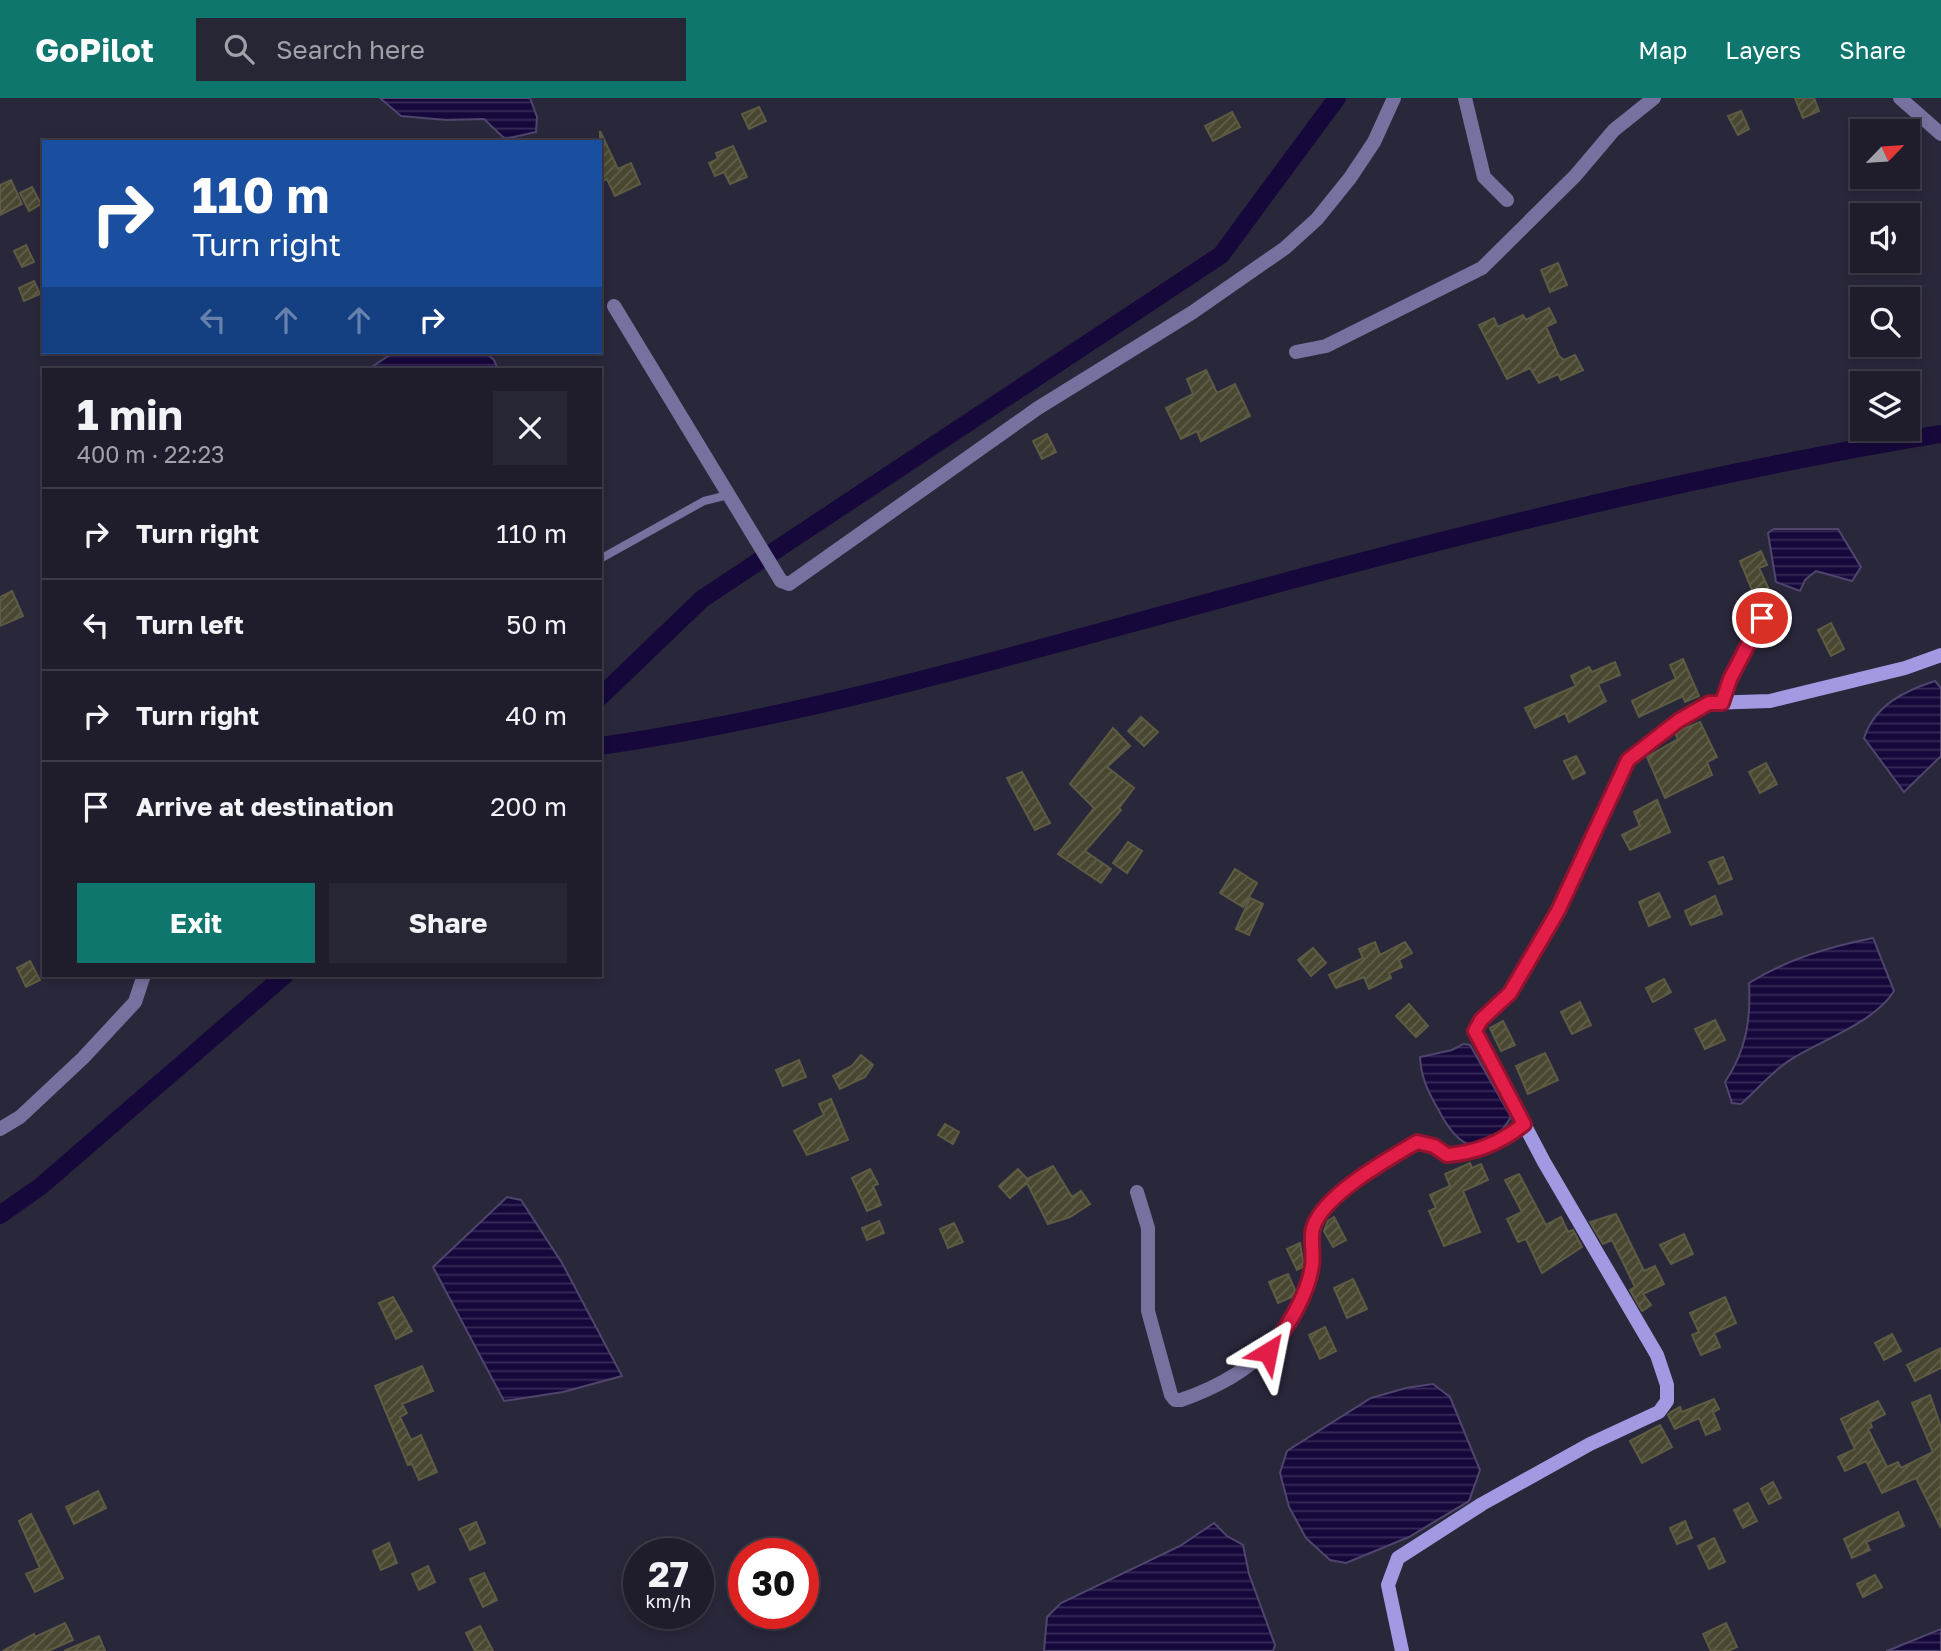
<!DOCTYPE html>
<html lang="en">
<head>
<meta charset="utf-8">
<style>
	:root { --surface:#1f1d2c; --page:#272634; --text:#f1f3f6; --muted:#a1a2a9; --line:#3c3b48; --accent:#0f766e }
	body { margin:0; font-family:"Golos Text",sans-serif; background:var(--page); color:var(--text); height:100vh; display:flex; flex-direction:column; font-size:26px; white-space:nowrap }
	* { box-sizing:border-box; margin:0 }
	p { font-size:23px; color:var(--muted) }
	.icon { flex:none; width:38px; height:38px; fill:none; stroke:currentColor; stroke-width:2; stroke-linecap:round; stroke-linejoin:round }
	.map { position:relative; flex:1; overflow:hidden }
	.side { position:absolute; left:42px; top:270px; width:560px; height:609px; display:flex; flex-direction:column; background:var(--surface); border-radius:0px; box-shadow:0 4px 10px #0003,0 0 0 2px var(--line) }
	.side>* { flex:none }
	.hud { position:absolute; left:42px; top:42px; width:560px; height:214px; border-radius:0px; box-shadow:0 4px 10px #0003,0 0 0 2px var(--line); background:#1a4fa0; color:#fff; overflow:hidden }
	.needle { width:46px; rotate:65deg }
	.controls { position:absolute; left:1850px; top:21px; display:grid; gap:14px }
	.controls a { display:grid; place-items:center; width:70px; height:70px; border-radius:0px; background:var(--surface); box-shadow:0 4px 10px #0003,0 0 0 2px var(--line); font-size:35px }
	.speed { position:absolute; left:623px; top:1440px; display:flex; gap:14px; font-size:35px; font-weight:700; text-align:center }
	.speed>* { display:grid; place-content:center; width:91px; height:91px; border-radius:50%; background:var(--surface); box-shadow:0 4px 10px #0003,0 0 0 2px var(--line); line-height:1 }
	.speed small { font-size:18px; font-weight:400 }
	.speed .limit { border:10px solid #d22; background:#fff; color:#111 }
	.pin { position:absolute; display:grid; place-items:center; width:60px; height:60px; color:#fff; margin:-30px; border:4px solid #fff; border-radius:50%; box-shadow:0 2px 7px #0007 }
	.me { position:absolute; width:77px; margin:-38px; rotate:35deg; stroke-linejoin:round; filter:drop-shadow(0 0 5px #0008) }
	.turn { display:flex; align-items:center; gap:24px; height:147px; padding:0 35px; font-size:32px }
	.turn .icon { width:91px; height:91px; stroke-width:2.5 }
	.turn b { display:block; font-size:49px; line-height:60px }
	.lanes { display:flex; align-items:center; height:66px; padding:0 35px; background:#0003; justify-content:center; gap:35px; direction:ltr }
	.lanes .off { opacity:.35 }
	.round { display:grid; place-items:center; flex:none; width:74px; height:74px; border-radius:0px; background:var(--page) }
	.head { display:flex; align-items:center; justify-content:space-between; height:119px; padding:0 35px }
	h1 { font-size:42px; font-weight:700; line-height:52px }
	.primary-button { display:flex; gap:14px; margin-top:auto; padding:14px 35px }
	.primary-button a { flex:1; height:80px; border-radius:0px; background:var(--accent); color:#fff; font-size:28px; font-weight:700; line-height:80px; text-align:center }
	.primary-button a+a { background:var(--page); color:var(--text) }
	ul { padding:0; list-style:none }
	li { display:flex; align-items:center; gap:21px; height:91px; padding:0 35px; border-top:2px solid var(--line) }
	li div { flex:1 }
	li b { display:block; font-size:26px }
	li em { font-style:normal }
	header { display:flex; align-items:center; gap:42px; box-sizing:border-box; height:98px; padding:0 35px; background:var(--accent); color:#fff }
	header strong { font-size:33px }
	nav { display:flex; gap:38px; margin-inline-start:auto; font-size:24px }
	.search { width:490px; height:63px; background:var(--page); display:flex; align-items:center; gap:18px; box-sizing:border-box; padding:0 24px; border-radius:0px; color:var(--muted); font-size:26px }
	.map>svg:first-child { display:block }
</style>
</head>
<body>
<header>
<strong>GoPilot</strong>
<div class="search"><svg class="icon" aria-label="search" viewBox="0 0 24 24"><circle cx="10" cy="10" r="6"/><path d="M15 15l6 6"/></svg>Search here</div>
<nav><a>Map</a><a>Layers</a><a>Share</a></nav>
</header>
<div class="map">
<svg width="1941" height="1553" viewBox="0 0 1941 1553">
	<defs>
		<pattern id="water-rules" width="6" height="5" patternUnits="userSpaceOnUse" patternTransform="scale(1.75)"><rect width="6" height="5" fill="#17083c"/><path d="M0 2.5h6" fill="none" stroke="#382b58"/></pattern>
		<pattern id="building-hatch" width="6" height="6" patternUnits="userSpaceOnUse" patternTransform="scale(1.75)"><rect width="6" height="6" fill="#494730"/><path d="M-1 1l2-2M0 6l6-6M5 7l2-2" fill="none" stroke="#62614e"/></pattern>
	</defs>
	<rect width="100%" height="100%" fill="#29273a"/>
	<path fill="url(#water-rules)" stroke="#4f456d" stroke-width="2" d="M380,0H530L537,19L536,34L505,41L484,21L446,22L401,18Z
		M394,254H485L494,262L498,271H369Z
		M1774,431H1838L1861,469L1852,483L1816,473L1805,482L1800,493L1776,484L1768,435Z
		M1935,583L1941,590V658L1904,694L1864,640C1875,607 1904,593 1935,583Z
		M1873,840L1894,893C1876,923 1825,941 1795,959C1775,970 1758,991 1741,1006L1732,1005L1725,984C1746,953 1751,922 1749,885C1788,861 1828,849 1873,840Z
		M1463,946L1470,947L1511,1019C1483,1064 1459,1052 1438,1011C1428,994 1421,979 1420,959L1452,952Z
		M507,1099L521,1102L562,1165L622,1278L563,1294L504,1303L433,1169Z
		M1433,1286L1450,1299L1480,1372L1469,1403L1409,1439L1346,1465L1330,1462L1306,1440L1289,1409L1280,1375L1287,1353L1371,1300L1406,1290Z
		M1214,1425L1227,1438L1243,1447L1249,1476L1275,1547L1273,1553H1044L1047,1519L1061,1505L1180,1448Z
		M1941,1531V1553H1886L1892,1551Z"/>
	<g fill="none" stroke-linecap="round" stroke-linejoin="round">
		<path stroke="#17083c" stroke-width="18" d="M600,599L702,501L1221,157L1337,0
			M600,648C804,619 1007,559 1206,505C1449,439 1693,377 1941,336
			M0,1117L41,1088L285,877"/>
	</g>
	<path fill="url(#building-hatch)" stroke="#5d5b43" stroke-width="2" d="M1795,0H1814L1819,13L1803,20Z
		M759,9L766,23L749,31L742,16Z
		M1741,13L1749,31L1738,37L1728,18Z
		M1232,14L1240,29L1213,43L1205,28Z
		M600,33L618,71L631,65L640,86L615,98L607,81L600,84Z
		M733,48L747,79L730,86L724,74L715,78L709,65L718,61L716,55Z
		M11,82L22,106L0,117V87Z
		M32,89L41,106L29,113L20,95Z
		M26,147L34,164L22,169L14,153Z
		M1558,165L1567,187L1550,194L1541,172Z
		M34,183L40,196L24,203L19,190Z
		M1549,210L1556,224L1546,229L1559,258L1564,262L1575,257L1583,272L1561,282L1558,276L1539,285L1530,270L1507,281L1479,227L1494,220L1498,229L1523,217L1526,222Z
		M1206,272L1217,295L1235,286L1250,318L1201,343L1197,333L1181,341L1166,310L1193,296L1187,281Z
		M1047,336L1056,354L1042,361L1033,343Z
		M1761,453L1767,467L1759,470L1774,502L1759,509L1740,463Z
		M12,493L23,518L0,528V499Z
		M1831,525L1844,551L1831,558L1818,532Z
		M1683,561L1699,598L1685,604L1683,598L1639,619L1632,603L1676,581L1670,567Z
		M1615,564L1620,577L1598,586L1606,603L1569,624L1565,615L1535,630L1525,610L1576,588L1571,578L1589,569L1592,574Z
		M1141,619L1158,634L1144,648L1128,633Z
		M1700,624L1717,659L1707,664L1712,677L1665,700L1647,659L1678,641L1676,637L1683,631Z
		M1113,630L1130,648L1107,669L1134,690L1119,710L1121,712L1085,753L1111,771L1101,785L1058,756L1094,710L1070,686Z
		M1576,658L1585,675L1573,681L1564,663Z
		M1766,665L1777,686L1760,695L1749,674Z
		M1022,674L1050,725L1035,732L1007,680Z
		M1657,702L1670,734L1630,752L1622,737L1640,728L1634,714Z
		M1128,744L1142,753L1127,775L1113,765Z
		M1723,759L1732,781L1719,786L1709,764Z
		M1235,771L1257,785L1243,809L1220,795Z
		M1659,795L1670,819L1649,828L1639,804Z
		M1715,798L1722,816L1691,827L1685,813Z
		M1250,800L1263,806L1249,837L1236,831Z
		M1375,844L1380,857L1405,844L1412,855L1399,862L1402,869L1389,875L1391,880L1369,891L1364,879L1336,890L1329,877L1363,860L1359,851Z
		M1313,850L1326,865L1311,878L1298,862Z
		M30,863L40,882L26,889L17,870Z
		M1664,881L1671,894L1653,904L1646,890Z
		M1580,904L1591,927L1572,936L1561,914Z
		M1409,906L1428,928L1416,939L1396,918Z
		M1715,922L1725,942L1705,951L1695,931Z
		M1503,923L1515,947L1501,953L1490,930Z
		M1545,955L1558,982L1528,996L1516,968Z
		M861,957L873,967L865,979L840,991L833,978L852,968Z
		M799,962L806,979L783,988L776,972Z
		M831,1001L848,1042L807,1057L794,1033L824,1017L819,1006Z
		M945,1026L959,1034L953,1046L938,1037Z
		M1470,1065L1472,1070L1481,1066L1488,1082L1463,1093L1480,1134L1444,1148L1429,1113L1436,1110L1430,1097L1450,1088L1445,1076Z
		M1053,1068L1072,1099L1081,1093L1090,1106L1070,1119L1048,1126L1027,1085L1010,1100L999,1088L1018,1071L1027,1081Z
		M870,1071L878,1086L873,1088L881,1107L867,1113L852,1080Z
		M1519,1076L1546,1127L1561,1119L1568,1134L1573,1132L1582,1149L1542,1175L1526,1141L1518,1144L1507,1121L1522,1114L1505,1082Z
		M1616,1116L1644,1173L1655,1168L1664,1186L1643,1196L1651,1207L1642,1213L1630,1192L1635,1189L1612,1142L1603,1146L1590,1124Z
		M1334,1119L1346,1142L1333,1149L1324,1133L1328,1123Z
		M879,1123L884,1135L867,1142L862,1130Z
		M954,1125L963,1144L948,1150L940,1131Z
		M1684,1136L1693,1156L1671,1166L1660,1147Z
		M1300,1145L1303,1163V1169L1297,1172L1287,1151Z
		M1288,1176L1295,1192L1292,1199L1278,1205L1269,1184Z
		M1353,1181L1367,1211L1347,1220L1334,1190Z
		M393,1199L412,1233L396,1241L379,1205Z
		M1725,1199L1736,1225L1714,1235L1720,1249L1701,1257L1692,1237L1699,1234L1690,1215Z
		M1325,1229L1336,1253L1320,1261L1309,1237Z
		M1892,1236L1901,1253L1884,1262L1875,1245Z
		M1941,1250V1270L1915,1283L1907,1267Z
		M422,1268L433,1293L402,1306L407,1315L400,1319L411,1342L421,1337L437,1374L419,1382L412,1366L408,1367L375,1288Z
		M1930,1297L1941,1329V1430L1916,1380L1882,1395L1866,1363L1845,1373L1838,1359L1855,1351L1841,1321L1878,1303L1885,1316L1870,1324L1872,1329L1868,1331L1887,1369L1898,1364L1901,1370L1933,1354L1912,1305Z
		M1714,1301L1719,1311L1713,1314L1720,1331L1706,1337L1699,1320L1675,1331L1668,1317L1671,1314L1680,1309L1682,1314Z
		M1660,1327L1672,1349L1642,1365L1630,1343Z
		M1773,1384L1781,1400L1769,1406L1761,1391Z
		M98,1393L106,1410L74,1426L66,1409Z
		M1748,1405L1757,1423L1743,1430L1734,1412Z
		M1898,1414L1904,1428L1866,1444L1870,1452L1852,1460L1844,1441Z
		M31,1416L63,1480L35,1494L26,1476L40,1470L19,1423Z
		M1685,1423L1692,1440L1677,1446L1670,1430Z
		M476,1424L485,1445L470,1452L460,1431Z
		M1714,1440L1725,1464L1709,1471L1698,1448Z
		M389,1445L397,1465L381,1472L373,1453Z
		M428,1468L435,1484L419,1492L412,1476Z
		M484,1475L497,1502L483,1509L470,1481Z
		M1875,1477L1882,1489L1863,1499L1857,1486Z
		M65,1525L73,1542L48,1553H3L34,1536L35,1539Z
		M1726,1525L1737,1549L1728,1553H1711L1703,1536Z
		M480,1528L493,1553H475L466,1535Z
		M99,1538L105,1553H64Z"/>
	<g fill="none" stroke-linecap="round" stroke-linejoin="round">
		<path stroke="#76729f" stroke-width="8" d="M600,461L704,403L728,397"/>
		<path stroke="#76729f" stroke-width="14" d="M1465,0L1484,79L1507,102
			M1900,0L1941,36
			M614,208L781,483L789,486L1038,310L1193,214L1285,150L1317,121L1350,80L1374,44L1394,0
			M1296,254L1326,248L1482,170L1575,78L1614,32L1654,0
			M1722,605L1730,581L1762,520
			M0,1031L20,1019L83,960L135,904L144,877
			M1137,1094L1148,1130V1213L1171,1297L1175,1302H1181C1246,1280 1295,1240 1312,1171C1316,1153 1309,1136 1319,1119C1337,1089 1387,1061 1417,1044L1434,1048L1447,1057C1476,1056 1502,1045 1524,1026"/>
		<path stroke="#a19ae2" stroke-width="14" d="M1402,1553L1388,1487L1398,1460L1482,1406L1590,1346L1659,1314L1667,1303V1287L1657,1257L1544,1064L1475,933L1481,922L1510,895L1558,813L1628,662L1678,623L1709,605L1770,603L1905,570L1941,557"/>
	</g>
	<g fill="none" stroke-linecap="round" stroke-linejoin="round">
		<defs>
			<path id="route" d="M1268,1254C1286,1232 1308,1197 1312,1168C1314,1156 1310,1141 1313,1130C1323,1097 1388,1061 1417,1044L1434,1048L1447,1057C1476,1055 1501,1045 1524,1026L1475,933L1481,922L1510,895L1558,813L1628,662L1678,623L1709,605H1722L1730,581L1762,520"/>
		</defs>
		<use href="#route" stroke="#92132f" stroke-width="18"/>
		<use href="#route" stroke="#e11d48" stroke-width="12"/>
	</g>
</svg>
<div class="controls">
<a><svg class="needle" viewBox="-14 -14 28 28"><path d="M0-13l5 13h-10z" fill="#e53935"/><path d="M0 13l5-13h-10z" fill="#a1a2a9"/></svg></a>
<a><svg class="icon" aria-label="sound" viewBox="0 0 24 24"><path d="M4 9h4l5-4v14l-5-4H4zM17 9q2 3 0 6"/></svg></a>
<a><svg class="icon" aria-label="search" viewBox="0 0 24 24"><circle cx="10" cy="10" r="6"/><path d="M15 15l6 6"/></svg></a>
<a><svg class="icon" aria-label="layers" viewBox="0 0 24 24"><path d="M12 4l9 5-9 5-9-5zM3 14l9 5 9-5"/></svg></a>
</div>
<div class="speed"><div>27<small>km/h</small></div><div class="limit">30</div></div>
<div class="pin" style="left:1762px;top:520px;background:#d93025"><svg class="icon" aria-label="arrive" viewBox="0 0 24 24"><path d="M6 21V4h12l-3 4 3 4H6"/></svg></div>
<svg class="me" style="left:1268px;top:1254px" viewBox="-20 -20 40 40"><path d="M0-17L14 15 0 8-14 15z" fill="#e11d48" stroke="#fff" stroke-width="4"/></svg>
<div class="hud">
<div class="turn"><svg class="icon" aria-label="right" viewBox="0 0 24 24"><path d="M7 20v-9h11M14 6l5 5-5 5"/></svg><div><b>110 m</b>Turn right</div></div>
<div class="lanes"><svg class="icon off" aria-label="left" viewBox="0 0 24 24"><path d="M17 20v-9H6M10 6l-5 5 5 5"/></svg><svg class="icon off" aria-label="ahead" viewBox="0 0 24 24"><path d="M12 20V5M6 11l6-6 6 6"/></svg><svg class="icon off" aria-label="ahead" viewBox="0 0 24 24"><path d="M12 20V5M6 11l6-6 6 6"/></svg><svg class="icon" aria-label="right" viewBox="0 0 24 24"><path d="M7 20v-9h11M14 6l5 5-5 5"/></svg></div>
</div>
<section class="side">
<div class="head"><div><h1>1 min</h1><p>400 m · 22:23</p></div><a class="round"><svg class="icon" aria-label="close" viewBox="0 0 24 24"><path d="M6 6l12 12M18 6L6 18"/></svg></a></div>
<ul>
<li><svg class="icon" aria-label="right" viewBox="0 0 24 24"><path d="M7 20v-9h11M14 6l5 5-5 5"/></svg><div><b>Turn right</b></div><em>110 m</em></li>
<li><svg class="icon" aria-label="left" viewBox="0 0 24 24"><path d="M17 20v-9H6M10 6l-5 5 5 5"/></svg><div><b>Turn left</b></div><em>50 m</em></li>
<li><svg class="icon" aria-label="right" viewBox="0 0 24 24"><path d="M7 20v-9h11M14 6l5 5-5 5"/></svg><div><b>Turn right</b></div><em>40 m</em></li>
<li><svg class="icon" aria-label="arrive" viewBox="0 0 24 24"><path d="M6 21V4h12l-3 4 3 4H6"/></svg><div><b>Arrive at destination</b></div><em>200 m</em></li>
</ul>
<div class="primary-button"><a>Exit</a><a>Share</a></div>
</section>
</div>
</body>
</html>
